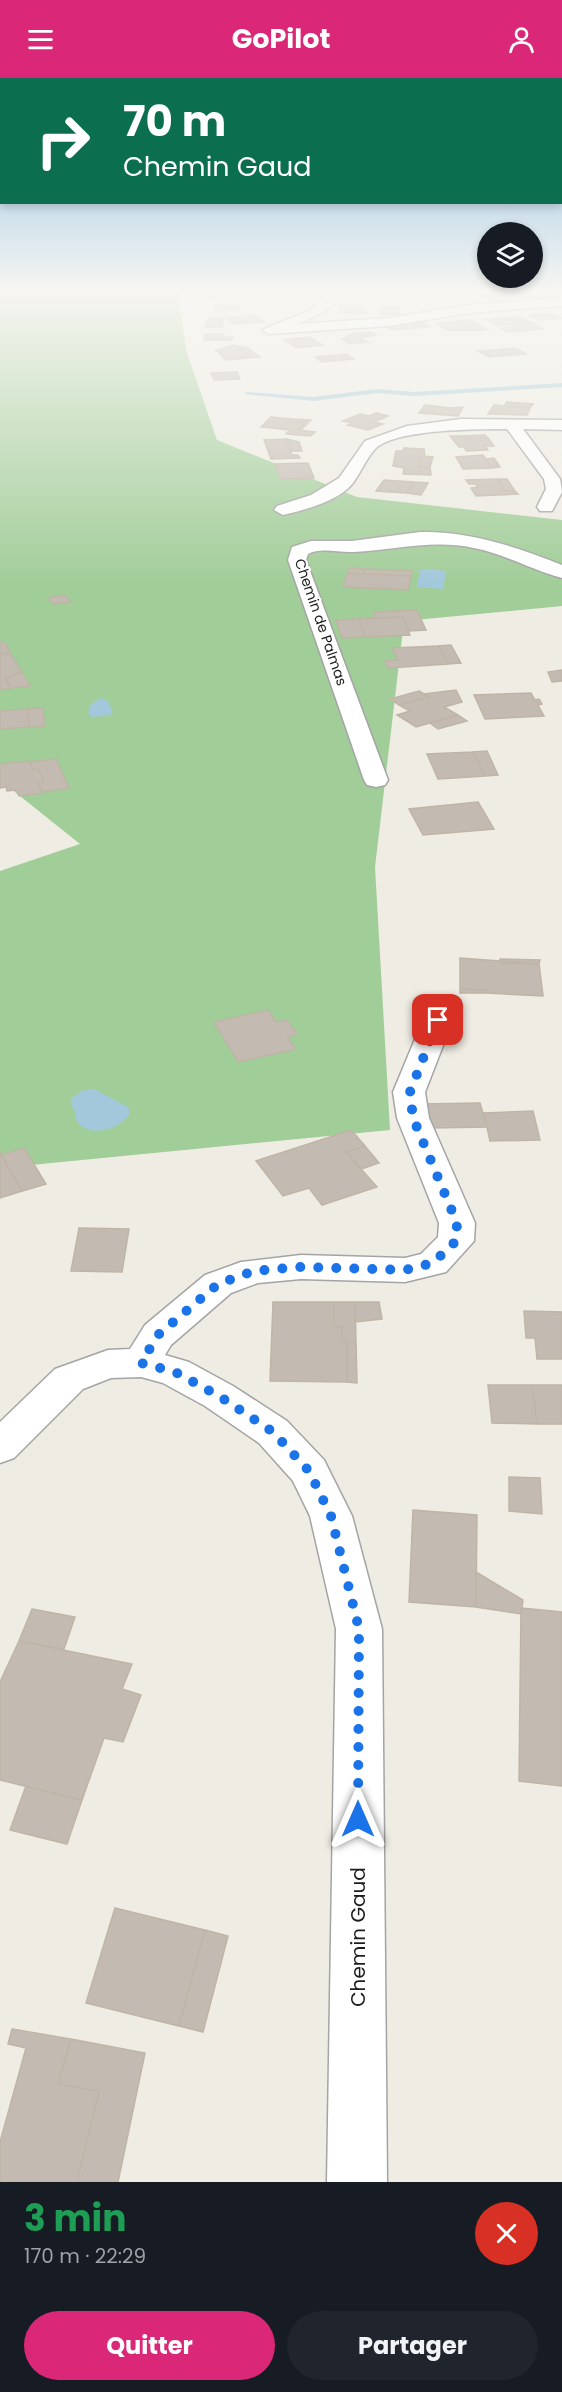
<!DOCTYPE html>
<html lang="fr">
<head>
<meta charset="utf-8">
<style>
	:root { --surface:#171b24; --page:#20242c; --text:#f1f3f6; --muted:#9ea1a6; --accent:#db2777 }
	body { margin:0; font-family:Poppins,sans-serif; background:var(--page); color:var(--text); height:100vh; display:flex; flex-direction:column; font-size:22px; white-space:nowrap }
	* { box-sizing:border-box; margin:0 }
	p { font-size:20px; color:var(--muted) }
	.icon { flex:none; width:33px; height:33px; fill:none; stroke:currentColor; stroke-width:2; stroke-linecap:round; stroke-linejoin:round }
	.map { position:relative; height:2104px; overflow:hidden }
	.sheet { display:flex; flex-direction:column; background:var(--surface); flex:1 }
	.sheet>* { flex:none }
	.banner { position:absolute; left:0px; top:0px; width:562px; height:126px; box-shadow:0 3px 9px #0003; background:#0b6e4f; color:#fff; overflow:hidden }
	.buttons { position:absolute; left:477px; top:144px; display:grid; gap:12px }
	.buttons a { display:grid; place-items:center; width:66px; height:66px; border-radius:50%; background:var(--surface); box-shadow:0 3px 9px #0003; font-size:30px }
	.pin { position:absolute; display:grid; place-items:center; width:51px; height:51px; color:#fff; margin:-26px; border-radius:12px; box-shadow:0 3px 9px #0006 }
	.me { position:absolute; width:66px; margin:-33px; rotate:0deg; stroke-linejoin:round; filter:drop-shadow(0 0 4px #0008) }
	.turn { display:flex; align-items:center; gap:21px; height:126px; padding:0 24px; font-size:27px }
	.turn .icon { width:78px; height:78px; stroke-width:2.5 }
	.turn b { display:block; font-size:42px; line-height:51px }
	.round { display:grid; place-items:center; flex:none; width:63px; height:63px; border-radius:32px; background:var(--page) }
	.summary { display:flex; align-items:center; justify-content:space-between; height:102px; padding:0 24px }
	h1 { font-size:36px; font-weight:700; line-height:45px; color:#1e9e55 }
	.button { display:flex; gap:12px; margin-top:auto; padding:12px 24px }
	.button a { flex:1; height:69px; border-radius:36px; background:var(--accent); color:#fff; font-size:24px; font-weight:700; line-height:69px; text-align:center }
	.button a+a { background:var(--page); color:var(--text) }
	header { display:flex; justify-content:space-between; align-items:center; height:78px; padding:0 24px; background:var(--accent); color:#fff; font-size:27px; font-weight:700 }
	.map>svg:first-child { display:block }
</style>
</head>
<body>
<header><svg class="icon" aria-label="menu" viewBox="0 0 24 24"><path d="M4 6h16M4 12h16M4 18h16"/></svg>GoPilot<svg class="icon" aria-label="person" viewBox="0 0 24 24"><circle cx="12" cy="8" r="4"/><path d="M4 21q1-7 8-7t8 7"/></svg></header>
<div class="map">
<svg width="562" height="2104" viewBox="0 0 562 2104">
	<rect width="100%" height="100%" fill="#eeece3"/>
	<path fill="#a1cd98" d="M0,213H178L186,272L217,362L357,419L562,442V528L404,543L375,789L390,1052L0,1090V793L80,766L0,702Z"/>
	<path fill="#a3c8db" d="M429,491L446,493L443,511L417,509L420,492Z
		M101,620L108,623L113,635L107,638L92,639L88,635L91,626Z
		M94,1011L128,1029L130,1035C122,1051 88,1061 77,1043C72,1036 77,1041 75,1034C73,1028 70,1028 71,1021L81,1013Z"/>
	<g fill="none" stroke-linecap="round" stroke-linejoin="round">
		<path fill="#a3c8db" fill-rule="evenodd" d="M562,305V309L414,318L377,315L314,323L244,316L247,314L314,319L377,311L414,314Z"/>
	</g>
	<path fill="#c3bbb2" stroke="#bfb4a5" stroke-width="1.5" d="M301,213H329L330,215H323L321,220L303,219Z
		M415,213H435V218L414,217Z
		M517,213L539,214L546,221L527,222Z
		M196,214H220V218L197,219Z
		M505,217L513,223L491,224L483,218Z
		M361,226V233H365V236L339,234L340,227Z
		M237,227L239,232H216L215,228Z
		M382,229H400L399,237L381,236Z
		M553,236L561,240L538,242L530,237Z
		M256,237L264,244L233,246L225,240Z
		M521,239L537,247H496L486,241Z
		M208,240H222L223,249H205Z
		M471,242L487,252H447L436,245Z
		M421,243L430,249L392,252L383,246Z
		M513,249H540L543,251L507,254L501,250Z
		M370,254L376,257L359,260L367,264L349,266L342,261L351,256Z
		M204,256H224V259H233L232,262H204Z
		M309,259L323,267L297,270L284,262Z
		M233,267L248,270L254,275H247L249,278L224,280L219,275L223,274L215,273Z
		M515,270L526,276L489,279L478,273Z
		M247,275H254L260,279L227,282L224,280L249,278Z
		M347,276L354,281L322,284L315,279Z
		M237,294L240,301L214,302L211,295Z
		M507,324L533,326L530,330L504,328Z
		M425,327L450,330L463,329L458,338L419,335Z
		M494,327L504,328L530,330L527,337L488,336Z
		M376,335L388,338L374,344L383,346L368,352L348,347L353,345L343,343L360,336L369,338Z
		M271,339L291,341L288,344L304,345L298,352L315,354L311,358L286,356L290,352L261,349Z
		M291,341L311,342L301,352H298L304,345L288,344Z
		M485,357L488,360L463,361L461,358Z
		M450,358H461L463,361L488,360L494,368H485L488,372L466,373L464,369H459Z
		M286,361L299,364L302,373H291Z
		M286,361L292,377H298L300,380L271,381L264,362Z
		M404,370L424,371L425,379L422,378L419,389H430L431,397L403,396L404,390L393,388L396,373H403Z
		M483,377L492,390L463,391L456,379Z
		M422,378L433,379L430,389H419Z
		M494,380L500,389L492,390L485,381Z
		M308,385L314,400L280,401L275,386Z
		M498,401L505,413H515L518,416L476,418L471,410L478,409L476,406H469L466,402Z
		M498,401H507L515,413H505Z
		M384,402L413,404L406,415L376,413Z
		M413,404L428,405L421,417L406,415Z
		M349,490L365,491L362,497L347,496Z
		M365,491L412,493L411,498L363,496Z
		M347,496H363L411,498L408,512L343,509Z
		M64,517L71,524L54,526L47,520Z
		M417,532L426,552L409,553L403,539L376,540L373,534Z
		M403,539L410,557L365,559L359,541Z
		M359,541L365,559L342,560L336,542Z
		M4,564L11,575L0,576V565Z
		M451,567L461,585L448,586L438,568Z
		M438,568L448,586L388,590L385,583L398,582L392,570Z
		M10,575L22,594L5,600L11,610L0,612V576Z
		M562,592V603L552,604L548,594Z
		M22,594L30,608L11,610L5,600Z
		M456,612L462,624L444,629L458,637L416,649L397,637L410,633L399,627L429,619L424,616Z
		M419,613L429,619L399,627L390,621Z
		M531,615L535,622L539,621L542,626L538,627L544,638L485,641L474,617Z
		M43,630L45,648L29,649L28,631Z
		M28,631L29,649L0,651V633Z
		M458,637L467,643L438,651L430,645Z
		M487,673L498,697L485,698L473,674Z
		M473,674L485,698L438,701L427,676Z
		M56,681L69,710L42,714L38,705L44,704L38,691L33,692L30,684Z
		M29,683L33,692L38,691L44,704L38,705L43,715L19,718L16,712L7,713L6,709L0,710V686Z
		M478,724L494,751L423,757L409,731Z
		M460,880L539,886L543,918L487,915V912L460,911Z
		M500,881L540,882L539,886L501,885Z
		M460,911L487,912V915H460Z
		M268,932L276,944L287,942L297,956L287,959L296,971L238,984L214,944Z
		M480,1025L487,1049L431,1050L421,1026Z
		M533,1033L540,1062L490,1063L484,1035Z
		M351,1052L365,1068L346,1074L377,1109L322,1127L309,1110L283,1118L256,1083Z
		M365,1068L379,1085L362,1091L346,1074Z
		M24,1070L46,1106L22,1113L1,1077Z
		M0,1074L22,1113L0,1120Z
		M79,1150L129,1151L122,1194L71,1193Z
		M273,1224H334V1248L342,1249V1263H347V1304L270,1303Z
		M334,1224H355L357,1305L347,1304V1263H342V1249L334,1248Z
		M355,1224H379L382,1241L355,1244Z
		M524,1233L562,1234V1281H537L535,1260H526Z
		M488,1307H532L537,1346L492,1345Z
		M532,1307H562V1346H537Z
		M509,1399L540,1400L542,1436L509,1433Z
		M413,1432L477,1437L476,1529L409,1524Z
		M476,1494L523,1522L521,1536L476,1529Z
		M521,1530L562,1534V1708L519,1703Z
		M32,1531L75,1539L64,1571L19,1563Z
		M19,1563L132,1586L122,1611L141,1617L123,1664L104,1660L82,1722L0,1702V1604Z
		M26,1708L82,1722L67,1766L10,1752Z
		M115,1830L205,1852L179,1948L86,1925Z
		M205,1852L228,1858L203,1954L179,1948Z
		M12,1951L71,1961L58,2006L99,2013L77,2104H0V2064L26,1970L8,1966Z
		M71,1961L145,1975L118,2104H77L99,2013L58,2006Z"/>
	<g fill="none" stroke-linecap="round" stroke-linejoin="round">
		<defs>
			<path id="street" d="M334,213H346C337,228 314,240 297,246L389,240L469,227L562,220V228L469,235L389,248L269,256L262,252L311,232L319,223Z
				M461,341L562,342V352L523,351L560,401L562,414L552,433H540L537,429L546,411L544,401L507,351C478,351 397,351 376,370C367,379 361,394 353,405C339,423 305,432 283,437L274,432L277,428L311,417L339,400L365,363L407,348Z
				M420,454C470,453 516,469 562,487V500C532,492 505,476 474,470C432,461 395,472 354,474C339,475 321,469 308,476L306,482L388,702L385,707L376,709L367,707L364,702L288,482L292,469L311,463H352Z
				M438,933L449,936L453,942L425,1014L429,1040L475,1145L474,1163L446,1194L405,1204L301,1201L258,1205L231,1215L171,1267L165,1277L189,1284L233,1308L287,1343L324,1382L352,1438L382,1551L387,2104H327L336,1551L310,1438L293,1403L259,1365L205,1328L163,1305L141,1299L111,1300L83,1311L14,1380L0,1385V1344L55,1291L108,1272L130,1271L145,1247L205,1197L241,1184L301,1177L405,1180L421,1176L438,1159L439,1145L397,1040L393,1014L423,942L427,936Z"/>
		</defs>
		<use href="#street" stroke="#a4a4a4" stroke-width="3"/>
		<use href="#street" fill="#fff" fill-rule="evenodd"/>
	</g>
	<linearGradient id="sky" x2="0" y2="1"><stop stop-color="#8cbce3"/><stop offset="0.42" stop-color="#f7f6f2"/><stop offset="1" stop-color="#f7f6f2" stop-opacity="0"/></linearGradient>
	<rect width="562" height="507" fill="url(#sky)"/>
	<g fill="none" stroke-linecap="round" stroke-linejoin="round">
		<path stroke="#1a73e8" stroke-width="10" stroke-dasharray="0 18" d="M358,1741L359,1551L331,1438L309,1393L273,1354L219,1318L175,1294L141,1285L158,1257L218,1206L254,1193L301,1189L405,1192L433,1185L456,1163L457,1145L413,1040L410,1014L438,942"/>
	</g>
	<g text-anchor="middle" stroke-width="4.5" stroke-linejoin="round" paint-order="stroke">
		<g font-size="14" fill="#1d1d1d" stroke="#fff">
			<text transform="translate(321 544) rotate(71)" y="5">Chemin de Palmas</text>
		</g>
		<g font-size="20" fill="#1d1d1d" stroke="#fff">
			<text transform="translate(358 1859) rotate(-90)" y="7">Chemin Gaud</text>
		</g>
	</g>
</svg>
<div class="buttons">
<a><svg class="icon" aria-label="layers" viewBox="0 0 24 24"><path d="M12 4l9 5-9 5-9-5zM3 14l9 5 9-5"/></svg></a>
</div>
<div class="pin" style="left:438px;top:942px;background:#d93025"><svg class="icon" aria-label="arrive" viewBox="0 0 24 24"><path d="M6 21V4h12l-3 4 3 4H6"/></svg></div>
<svg class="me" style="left:358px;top:1741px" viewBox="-20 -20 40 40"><path d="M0-17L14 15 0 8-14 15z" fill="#1a73e8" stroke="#fff" stroke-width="4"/></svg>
<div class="banner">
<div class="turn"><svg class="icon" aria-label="right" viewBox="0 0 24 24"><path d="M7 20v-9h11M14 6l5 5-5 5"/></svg><div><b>70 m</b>Chemin Gaud</div></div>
</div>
</div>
<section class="sheet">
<div class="summary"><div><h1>3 min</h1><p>170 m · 22:29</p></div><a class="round" style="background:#d93025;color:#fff"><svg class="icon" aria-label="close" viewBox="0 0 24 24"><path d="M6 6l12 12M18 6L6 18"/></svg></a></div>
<div class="button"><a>Quitter</a><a>Partager</a></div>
</section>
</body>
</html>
